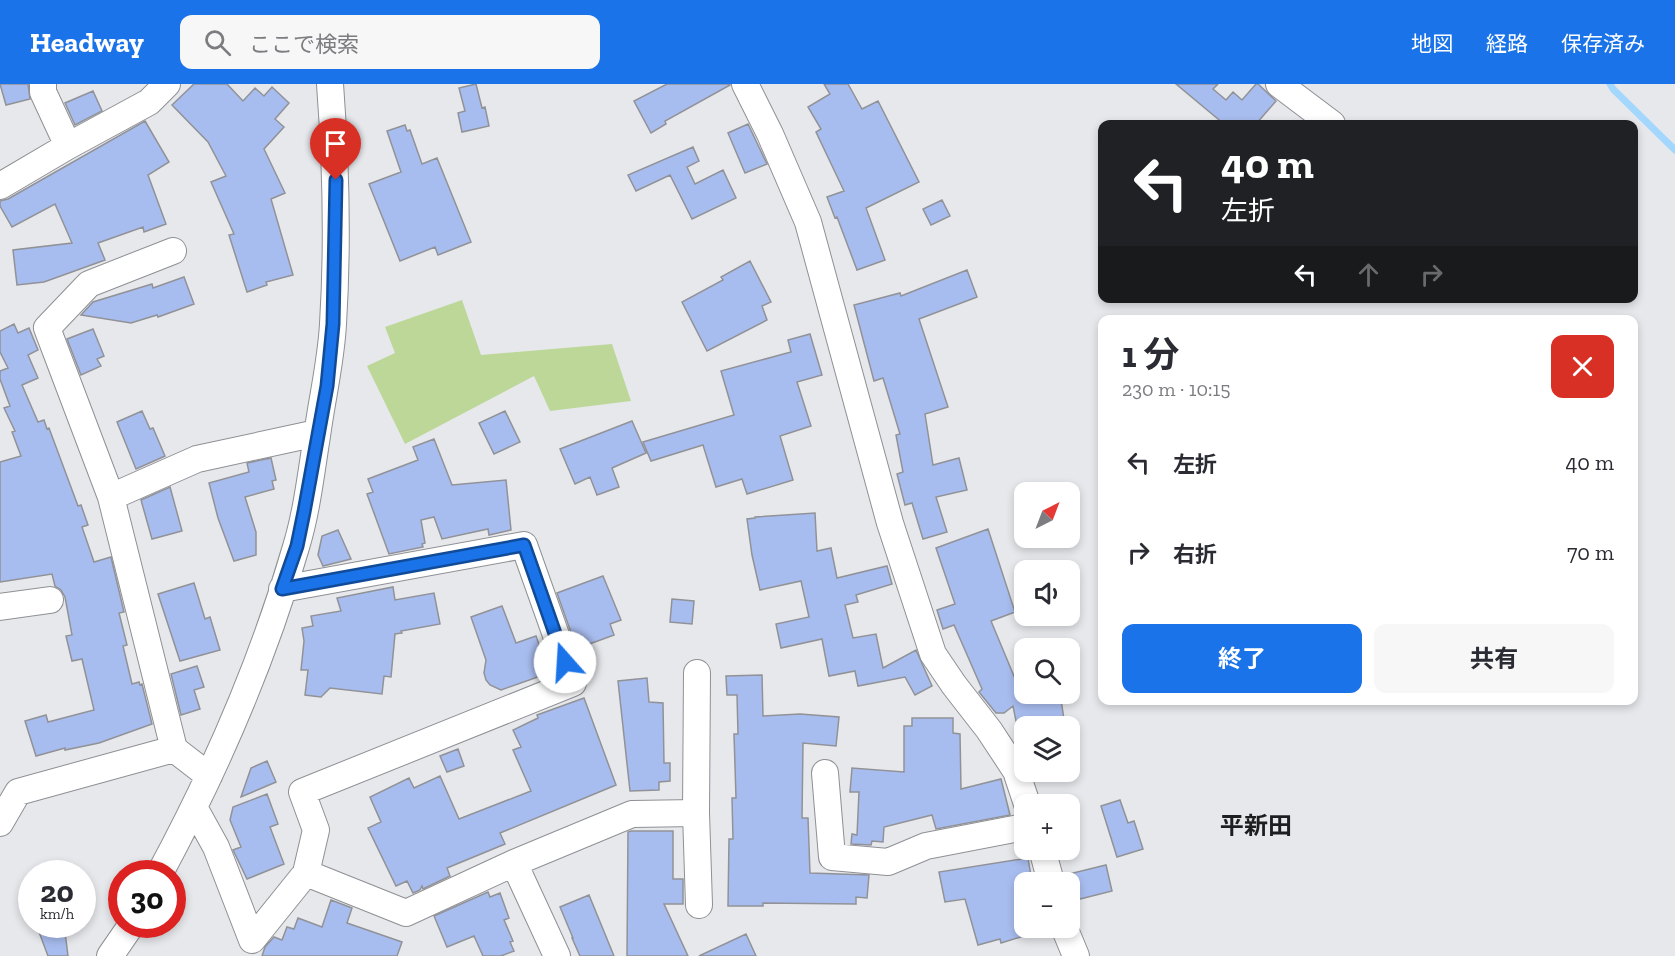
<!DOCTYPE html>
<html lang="ja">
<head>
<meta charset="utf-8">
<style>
	:root { --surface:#fff; --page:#f7f7f7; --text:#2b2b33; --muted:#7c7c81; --accent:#1a73e8 }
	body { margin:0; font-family:"Zilla Slab","Noto Sans JP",serif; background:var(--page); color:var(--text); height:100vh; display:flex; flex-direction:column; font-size:22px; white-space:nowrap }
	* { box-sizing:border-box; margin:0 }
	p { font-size:20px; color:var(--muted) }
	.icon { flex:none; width:33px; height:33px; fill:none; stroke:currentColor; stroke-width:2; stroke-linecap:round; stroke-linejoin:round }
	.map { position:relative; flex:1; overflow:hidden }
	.side { position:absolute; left:1098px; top:231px; width:540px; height:390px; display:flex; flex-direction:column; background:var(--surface); border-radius:12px; box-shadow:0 3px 9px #0003 }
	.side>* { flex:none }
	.top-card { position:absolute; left:1098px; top:36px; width:540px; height:183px; border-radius:12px; box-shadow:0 3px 9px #0003; background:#202124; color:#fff; overflow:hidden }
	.needle { width:39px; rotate:42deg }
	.fabs { position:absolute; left:1014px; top:398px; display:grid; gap:12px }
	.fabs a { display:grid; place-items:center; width:66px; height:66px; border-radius:12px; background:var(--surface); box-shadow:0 3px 9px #0003; font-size:30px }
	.speed { position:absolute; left:18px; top:776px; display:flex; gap:12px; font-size:30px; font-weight:700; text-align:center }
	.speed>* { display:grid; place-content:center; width:78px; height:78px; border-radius:50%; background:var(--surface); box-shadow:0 3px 9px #0003; line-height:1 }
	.speed small { font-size:15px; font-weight:400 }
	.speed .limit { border:9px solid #d22; background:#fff; color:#111 }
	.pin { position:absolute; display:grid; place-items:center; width:51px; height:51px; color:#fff; margin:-62px -26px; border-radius:50% 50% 50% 0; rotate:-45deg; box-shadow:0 0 6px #0007 }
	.pin .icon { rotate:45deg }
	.me { position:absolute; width:66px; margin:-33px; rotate:341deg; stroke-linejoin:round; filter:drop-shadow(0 0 4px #0008) }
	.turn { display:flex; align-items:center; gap:21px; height:126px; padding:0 24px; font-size:27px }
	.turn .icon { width:78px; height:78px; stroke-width:2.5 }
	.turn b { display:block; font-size:42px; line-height:51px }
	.lanes { display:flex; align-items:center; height:57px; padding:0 24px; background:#0003; justify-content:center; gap:30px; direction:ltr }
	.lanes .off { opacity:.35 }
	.round { display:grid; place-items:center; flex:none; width:63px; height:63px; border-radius:12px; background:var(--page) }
	.headline { display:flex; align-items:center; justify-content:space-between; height:102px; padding:0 24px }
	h1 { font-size:36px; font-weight:700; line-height:45px }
	.button { display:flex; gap:12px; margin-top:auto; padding:12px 24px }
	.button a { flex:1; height:69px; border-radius:12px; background:var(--accent); color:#fff; font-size:24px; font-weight:700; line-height:69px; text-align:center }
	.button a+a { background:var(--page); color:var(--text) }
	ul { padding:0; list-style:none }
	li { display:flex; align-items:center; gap:18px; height:90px; padding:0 24px }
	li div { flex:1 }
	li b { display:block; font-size:22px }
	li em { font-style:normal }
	header { display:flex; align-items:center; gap:36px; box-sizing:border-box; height:84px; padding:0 30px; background:var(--accent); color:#fff }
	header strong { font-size:28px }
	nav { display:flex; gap:33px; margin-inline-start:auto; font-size:21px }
	.search { width:420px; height:54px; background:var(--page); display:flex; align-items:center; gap:15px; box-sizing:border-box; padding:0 21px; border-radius:12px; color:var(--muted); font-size:22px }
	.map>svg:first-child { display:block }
</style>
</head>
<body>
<header>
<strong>Headway</strong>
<div class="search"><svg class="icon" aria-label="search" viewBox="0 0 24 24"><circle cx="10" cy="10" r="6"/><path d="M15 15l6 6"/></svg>ここで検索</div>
<nav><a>地図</a><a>経路</a><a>保存済み</a></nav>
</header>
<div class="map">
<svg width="1675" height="872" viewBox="0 0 1675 872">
	<rect width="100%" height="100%" fill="#e6e8ec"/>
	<path fill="#bcd798" d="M462,216L481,271L612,260L631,317L550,327L534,292L405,360L367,282L395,269L385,243Z"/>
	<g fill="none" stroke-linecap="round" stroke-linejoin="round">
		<path stroke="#a3d7fd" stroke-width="7" d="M1610,0L1613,5L1675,66"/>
	</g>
	<path fill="#a8bdef" stroke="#919297" stroke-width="1.5" d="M0,0H28L30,15L6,21Z
		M194,0H227L243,17L255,4L264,12L272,3L289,19L275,35L284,43L264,65L285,109L271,115L293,191L266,198L267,201L247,208L229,151L234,150L211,98L226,92L208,58L172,21Z
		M476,0L482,24L485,23L489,42L462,48L458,29L465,27L459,4Z
		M667,0H730V1L665,37L666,40L651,49L634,17Z
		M824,0H848L862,25L878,17L919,98L866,124L885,176L857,186L837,133L835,134L827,113L844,107L816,48L821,45L808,23L830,10Z
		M1176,0H1218L1213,5L1226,16L1233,8L1242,16L1256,0H1258L1276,17L1256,40H1224Z
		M93,7L102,27L75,41L65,19Z
		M145,37L169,78L148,91L166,140L144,148L143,143L98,159L105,176L44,198L17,201L13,166L72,159L55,120L12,143L0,122V117L8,115Z
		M748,40L767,80L745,89L728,49Z
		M405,41L407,47L410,46L422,80L437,74L471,158L438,171L435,163L400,177L369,100L401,88L387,47Z
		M693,63L699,77L687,83L695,100L723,86L736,114L692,135L670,91L636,107L628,91Z
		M942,116L950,132L931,141L923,125Z
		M750,177L771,218L762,222L767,236L707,267L682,218L723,196L721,193Z
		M967,186L977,213L919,235L948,323L925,330L933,381L959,374L967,406L936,413L947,448L923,455L912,419L905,421L897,390L903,388L896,351L900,350L883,294L874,297L854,221L900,209L901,212Z
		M184,193L194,220L158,233L157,231L131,239L81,231L93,218L152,200L153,204Z
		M14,240L18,249L29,244L38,266L28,271L38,294L22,301L38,338L44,336L47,345L49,344L78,422L81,421L88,441L82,443L94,478L111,473L124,528L119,529L127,561L123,562L132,600L139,598L140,601L142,600L152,640L99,659L65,666V664L36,672L25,637L46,631L48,638L94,626L82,575L72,577L66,552L72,551L65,513L61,506L55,502L52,490L0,498V378L21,372L12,348L15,347L4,324L10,322L0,295V287L8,284L0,268V247Z
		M93,245L104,272L97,275L101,282L81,291L67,255Z
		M810,250L822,291L797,298L811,342L780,352L793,396L747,410L742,395L716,403L703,361L651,377L643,358L734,331L721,287L791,268L788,256Z
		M142,327L150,345L153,344L165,372L136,385L117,338Z
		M505,327L520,358L494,370L479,339Z
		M632,337L646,369L612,384L619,403L597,411L590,393L575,400L560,365Z
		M434,355L452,401L506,396L511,446L489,451L488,445L442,455L434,433L421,436L425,459L422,460L423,463L389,470L367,410L373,408L368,395L418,376L413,363Z
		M271,374L276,396L272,397L274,405L245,413L256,448V471L234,477L218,434L209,399L249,388L247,379Z
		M170,403L182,447L152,455L141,416Z
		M815,429L817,467L831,464L837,494L887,482L892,500L856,511L858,518L845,521L853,554L876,550L883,584L916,566L932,602L915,611L905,593L858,602L855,587L829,592L822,555L781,564L776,540L809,533L801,497L760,506L752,471L747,435L755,434V433Z
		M988,445L1015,528L991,537L1021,609H1060L1065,642H1017L1013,622L1004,629H996L979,608L982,605L954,541L943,545L937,526L955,520L936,464Z
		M338,446L351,475L323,482L318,471L322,452Z
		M603,492L621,536L610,540L614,551L584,562L580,551L573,554L557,509Z
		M194,499L205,535L210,533L220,566L180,577L158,510Z
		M393,503L395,516L434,509L440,540L401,547L402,549L395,550L391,593L384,592L382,610L330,604L321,613L305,611L308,586H301L304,557L302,544L313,542L311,532L341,527L337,514Z
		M672,515L694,517L692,540L670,538Z
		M502,522L516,559L536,552L549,589L501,606L490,601L486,596L484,589L486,576L471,533Z
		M197,582L204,603L194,606L200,625L181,631L171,590Z
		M762,591L763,632L800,630L839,633L836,662L803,659L802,734H808L810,789L869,791L867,814L856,813V820L763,819V822H728L729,755H733L732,714H736L734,650H738L737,611H727L726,592Z
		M647,594L649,618L663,619L664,679H670V697L659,698V706L630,707L618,597Z
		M584,614L616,701L500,749L505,760L447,784L450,792L423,805L422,802L420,806L413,809L407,797L396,802L368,744L381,738L370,713L409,694L414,704L440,692L459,735L531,707L513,666L521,663L513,646L538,634L537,631Z
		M912,634H953V649L960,650L961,705L1001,695L1010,731L936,745L932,731L884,743L883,758L872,757L871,761L851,760L852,750L857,751L859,708H850L852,684L904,688V642H912Z
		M458,665L464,682L447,688L440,672Z
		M267,677L276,698L241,713L251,684Z
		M267,710L278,740L270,743L284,780L247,795L233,766L241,763L230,736L233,723Z
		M1120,716L1128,739L1134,737L1143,765L1117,773L1101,722Z
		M631,747H673V795H683V820H664L688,872H627L628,748Z
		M1028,774L1032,798H1024V852L1001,859L1000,855L978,861L965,815L945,818L939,788Z
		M1106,781L1112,807L1076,816L1069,790Z
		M488,808L490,813L500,809L509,834L504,836L513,857L510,858L514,867L501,872H483L474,852L447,863L434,832Z
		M589,811L614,872H580L572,854H573L560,823Z
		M331,816L352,824L347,839L402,858L397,872H262L265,863L274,853L282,856L287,843L294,845L298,834L322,843Z
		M36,840H64L68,872H48Z
		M746,850L756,872H699Z"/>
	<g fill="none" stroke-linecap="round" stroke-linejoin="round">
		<defs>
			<path id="minor" d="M43,0V8L68,62
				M745,0L770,50L808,138L890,439L933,570L954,601L989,646L1016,687L1027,720
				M1279,0L1332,40
				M0,102L68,62L149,18L167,0
				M173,167L89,200L47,244L111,413L174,665L209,692
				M111,413L197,375L317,349
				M0,523L50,516
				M697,589L696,729L699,821
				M825,689L832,773L888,778L926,762L1024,743
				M195,725L216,763L252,856L306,789L316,746L302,708L573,599L524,461L282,505
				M0,739L18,708L174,665
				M1042,765L1051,798
				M514,779L557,872
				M160,789C216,685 263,577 296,463C307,427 311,389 317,352C322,314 331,278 333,240C338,160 336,80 330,0
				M306,789L406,829L514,779L632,730L696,729
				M1064,843L1076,872
				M110,872L132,840"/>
		</defs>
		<use href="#minor" stroke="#8e9094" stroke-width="28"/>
		<use href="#minor" stroke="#fff" stroke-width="26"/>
	</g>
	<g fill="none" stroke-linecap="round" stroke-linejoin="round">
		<defs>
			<path id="route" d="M336,96L333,240L327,302L304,428L297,462L282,505L524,461L565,578"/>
		</defs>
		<use href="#route" stroke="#114b97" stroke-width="15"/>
		<use href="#route" stroke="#1a73e8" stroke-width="10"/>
	</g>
	<g text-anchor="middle" stroke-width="6" stroke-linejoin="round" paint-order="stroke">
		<g font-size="24" font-weight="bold" fill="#1d1e20" stroke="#e6e8ec">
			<text x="1256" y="750">平新田</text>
		</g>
	</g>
</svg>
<div class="fabs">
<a><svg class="needle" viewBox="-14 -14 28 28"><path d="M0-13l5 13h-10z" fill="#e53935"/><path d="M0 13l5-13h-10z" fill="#7c7c81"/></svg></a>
<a><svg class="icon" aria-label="sound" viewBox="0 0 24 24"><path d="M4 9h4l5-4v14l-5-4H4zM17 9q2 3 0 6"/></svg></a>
<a><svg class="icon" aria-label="search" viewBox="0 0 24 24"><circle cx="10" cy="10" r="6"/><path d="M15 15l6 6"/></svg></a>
<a><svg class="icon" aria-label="layers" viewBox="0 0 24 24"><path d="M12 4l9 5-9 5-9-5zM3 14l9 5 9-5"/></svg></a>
<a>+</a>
<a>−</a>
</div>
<div class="speed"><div>20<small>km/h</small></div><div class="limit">30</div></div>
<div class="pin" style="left:336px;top:96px;background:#d93025"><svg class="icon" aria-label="arrive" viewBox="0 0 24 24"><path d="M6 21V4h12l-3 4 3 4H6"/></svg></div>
<svg class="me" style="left:565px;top:578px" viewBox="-20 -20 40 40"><circle r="19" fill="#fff"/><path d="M0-13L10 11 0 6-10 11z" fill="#1a73e8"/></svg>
<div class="top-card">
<div class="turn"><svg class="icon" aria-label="left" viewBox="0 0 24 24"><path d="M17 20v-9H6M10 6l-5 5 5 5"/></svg><div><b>40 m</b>左折</div></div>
<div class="lanes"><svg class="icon" aria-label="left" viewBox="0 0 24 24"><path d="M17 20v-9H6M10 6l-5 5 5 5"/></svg><svg class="icon off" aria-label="ahead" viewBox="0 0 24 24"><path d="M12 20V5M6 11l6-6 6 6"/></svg><svg class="icon off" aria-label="right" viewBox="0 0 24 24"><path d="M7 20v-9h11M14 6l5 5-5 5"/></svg></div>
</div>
<section class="side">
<div class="headline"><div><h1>1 分</h1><p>230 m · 10:15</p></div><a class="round" style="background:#d93025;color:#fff"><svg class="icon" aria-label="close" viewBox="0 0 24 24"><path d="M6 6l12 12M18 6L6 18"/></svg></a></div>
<ul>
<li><svg class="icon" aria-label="left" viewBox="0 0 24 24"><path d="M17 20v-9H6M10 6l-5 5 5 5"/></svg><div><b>左折</b></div><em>40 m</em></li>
<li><svg class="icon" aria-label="right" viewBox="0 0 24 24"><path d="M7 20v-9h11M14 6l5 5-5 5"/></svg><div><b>右折</b></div><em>70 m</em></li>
</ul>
<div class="button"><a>終了</a><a>共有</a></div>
</section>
</div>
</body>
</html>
